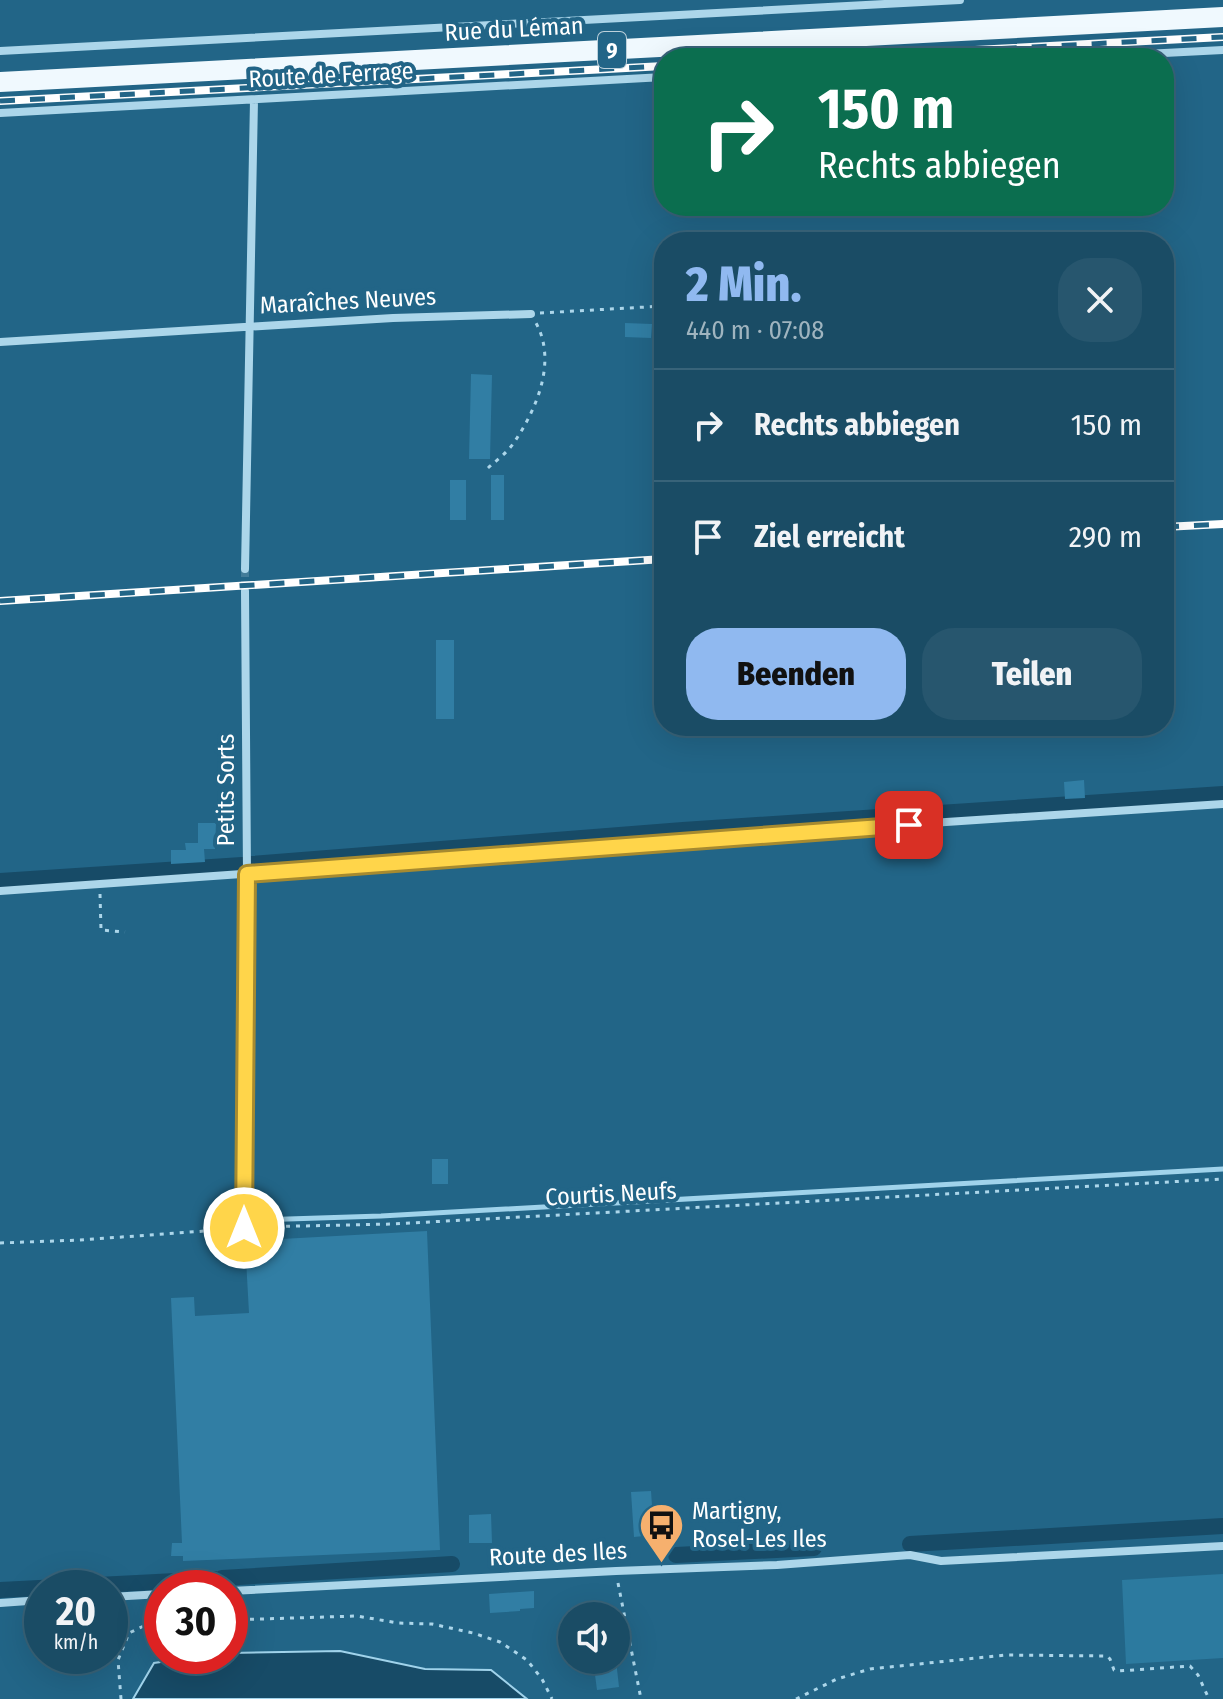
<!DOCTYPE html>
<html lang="de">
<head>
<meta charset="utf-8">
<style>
	:root { --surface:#1a4c65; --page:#27566e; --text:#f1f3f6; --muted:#9fb4bf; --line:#386379; --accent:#90b9f0 }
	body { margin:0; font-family:"Fira Sans Condensed",sans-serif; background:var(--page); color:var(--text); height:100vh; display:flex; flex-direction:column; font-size:30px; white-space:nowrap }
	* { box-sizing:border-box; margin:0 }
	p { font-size:26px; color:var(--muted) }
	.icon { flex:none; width:44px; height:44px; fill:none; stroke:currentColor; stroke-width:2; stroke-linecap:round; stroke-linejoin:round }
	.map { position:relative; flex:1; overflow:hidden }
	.sheet { position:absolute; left:654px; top:232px; width:520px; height:504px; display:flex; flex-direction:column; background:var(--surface); border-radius:32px; box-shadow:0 8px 32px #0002,0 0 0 2px var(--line) }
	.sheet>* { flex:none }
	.hud { position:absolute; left:654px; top:48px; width:520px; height:168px; border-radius:32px; box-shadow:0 8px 32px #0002,0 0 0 2px var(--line); background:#0b6e4f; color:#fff; overflow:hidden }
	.buttons { position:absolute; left:558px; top:1602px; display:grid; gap:16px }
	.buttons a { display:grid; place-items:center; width:72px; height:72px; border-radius:50%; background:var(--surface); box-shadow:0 8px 32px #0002,0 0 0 2px var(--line); font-size:40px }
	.speed { position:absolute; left:24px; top:1570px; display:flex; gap:16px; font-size:40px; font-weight:700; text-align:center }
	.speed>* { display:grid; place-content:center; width:104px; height:104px; border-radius:50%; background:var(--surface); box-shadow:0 8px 32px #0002,0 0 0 2px var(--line); line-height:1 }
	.speed small { font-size:20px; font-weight:400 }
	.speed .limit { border:12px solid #d22; background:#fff; color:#111 }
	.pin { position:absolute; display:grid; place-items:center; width:68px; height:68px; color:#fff; margin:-34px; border-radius:16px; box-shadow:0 4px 12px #0006 }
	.me { position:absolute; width:88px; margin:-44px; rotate:0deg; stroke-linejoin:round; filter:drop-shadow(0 0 6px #0008) }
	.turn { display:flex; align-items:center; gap:28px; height:168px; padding:0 32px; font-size:36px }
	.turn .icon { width:104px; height:104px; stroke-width:2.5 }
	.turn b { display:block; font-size:56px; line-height:68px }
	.round { display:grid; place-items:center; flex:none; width:84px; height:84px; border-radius:32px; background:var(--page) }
	.headline { display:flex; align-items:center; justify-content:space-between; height:136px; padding:0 32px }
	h1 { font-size:48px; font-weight:800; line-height:60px; color:var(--accent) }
	.cta { display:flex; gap:16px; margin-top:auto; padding:16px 32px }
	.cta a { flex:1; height:92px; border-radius:32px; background:var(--accent); color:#111; font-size:32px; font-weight:800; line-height:92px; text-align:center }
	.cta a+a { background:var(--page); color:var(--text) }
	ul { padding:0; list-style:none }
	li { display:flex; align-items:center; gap:24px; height:112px; padding:0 32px; border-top:2px solid var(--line) }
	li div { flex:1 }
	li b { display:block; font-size:30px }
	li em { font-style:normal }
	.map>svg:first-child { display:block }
</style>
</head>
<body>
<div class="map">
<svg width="1223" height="1699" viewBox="0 0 1223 1699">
	<rect width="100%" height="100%" fill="#226587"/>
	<path fill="#2c7a9f" d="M1223,1574V1658L1126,1664L1122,1580Z"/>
	<path fill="#174b67" stroke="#a0d3eb" stroke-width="2" d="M340,1651L425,1669L491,1670L527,1699H133L154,1663L202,1656H230V1653Z"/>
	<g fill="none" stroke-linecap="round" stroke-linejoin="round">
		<path stroke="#a0d3eb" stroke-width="5" d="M257,1220L381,1216L1223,1169"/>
		<path stroke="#174b67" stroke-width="16" d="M252,864L683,830L1223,794
			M0,881L242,865
			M910,1544L1223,1526
			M676,1555L814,1548
			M222,1578L452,1564
			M0,1590L215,1579"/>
	</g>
	<path fill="#317ea4" d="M625,323L652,324L651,338L625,337Z
		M471,374L492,375L490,459H469Z
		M491,475H504V520H491Z
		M450,480H466V520H450Z
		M436,640H454V719H436Z
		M1084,780L1085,798L1065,799L1064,782Z
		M198,823H216L215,849H204L205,862L171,864V850H186L185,843H198Z
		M432,1159H448V1184H432Z
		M427,1231L440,1550L183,1561V1556H171L172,1543H182L171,1298L194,1297L195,1316L249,1313L245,1241Z
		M651,1491L654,1535L634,1537L631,1492Z
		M491,1514L492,1543H469V1515Z
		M534,1591V1608L520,1609V1611L490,1613L489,1594Z
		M593,1660H616L619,1687L597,1690Z"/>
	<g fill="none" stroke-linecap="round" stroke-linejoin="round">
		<path stroke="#437c99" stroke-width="8" stroke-dasharray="8 4" stroke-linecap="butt" d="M245,569V591"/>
		<path stroke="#acd6ea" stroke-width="3" stroke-dasharray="4 6" stroke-linecap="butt" d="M540,313L664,306
			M488,468C497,460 508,452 515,441C537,408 557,361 536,323
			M100,894L101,930L125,932
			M256,1227L392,1224L1223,1179
			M0,1243L80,1240L233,1229
			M618,1583L641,1699
			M230,1620L357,1616L398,1623L432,1624L473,1633L500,1642L527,1660L542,1679L552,1699
			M121,1699L118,1660L129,1633L150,1623H162
			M796,1699L837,1679L870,1669L1006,1655L1107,1656L1110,1659L1114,1670L1118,1671L1190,1666L1198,1675L1209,1699"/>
		<path stroke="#acd6ea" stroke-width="8" d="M0,51L960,0
			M1066,58L1223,50
			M0,113L664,77
			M0,342L393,318L531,314
			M245,569L254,100
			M0,891L525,854L931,823L1223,804
			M244,1228L247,874L245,591
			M230,1591L616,1571L777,1565L910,1555L941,1561L1223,1546
			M110,1597L162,1594
			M0,1603L42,1600"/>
		<path stroke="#f0f9fe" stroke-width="20" d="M0,82L1223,17"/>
		<defs>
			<path id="rail" d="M822,58L1223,37
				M0,101L664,66
				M1164,527L1223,524
				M0,601L664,559"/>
		</defs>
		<use href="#rail" stroke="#fff" stroke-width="8"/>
		<use href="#rail" stroke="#226587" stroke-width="5" stroke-dasharray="15" stroke-linecap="butt"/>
	</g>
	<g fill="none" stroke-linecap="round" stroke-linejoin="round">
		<defs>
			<path id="route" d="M244,1228L247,874L909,825"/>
		</defs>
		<use href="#route" stroke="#a68a30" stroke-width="20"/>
		<use href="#route" stroke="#ffd54a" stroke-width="14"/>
	</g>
	<defs>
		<symbol id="bus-pin" viewBox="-11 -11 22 30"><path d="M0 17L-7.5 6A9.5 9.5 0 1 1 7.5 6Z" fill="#f6b06e" stroke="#226587"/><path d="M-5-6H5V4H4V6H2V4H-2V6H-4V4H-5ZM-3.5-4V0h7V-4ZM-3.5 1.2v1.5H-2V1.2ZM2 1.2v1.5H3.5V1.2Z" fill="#111"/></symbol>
	</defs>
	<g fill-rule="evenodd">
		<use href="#bus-pin" x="636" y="1500" width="51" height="69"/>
	</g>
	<g text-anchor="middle" stroke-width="8" stroke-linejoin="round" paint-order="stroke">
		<rect fill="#226587" stroke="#bdd1db" stroke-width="2" x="598" y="32" width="28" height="36" rx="6"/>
		<g font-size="22" font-weight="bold" fill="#fff">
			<text x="612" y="58">9</text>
		</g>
		<g font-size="24" fill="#fff" stroke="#226587">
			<text transform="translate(514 29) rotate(-3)" y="8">Rue du Léman</text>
			<text transform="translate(331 75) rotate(-3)" y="8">Route de Ferrage</text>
			<text transform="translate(348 301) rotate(-3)" y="8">Maraîches Neuves</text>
			<text transform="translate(226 790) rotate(-90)" y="8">Petits Sorts</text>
			<text transform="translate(611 1194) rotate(-3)" y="8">Courtis Neufs</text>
			<text transform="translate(558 1554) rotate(-3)" y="8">Route des Iles</text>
		</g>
		<g font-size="24" fill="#fff" stroke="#226587" text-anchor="start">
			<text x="692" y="1519">Martigny,<tspan x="692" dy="28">Rosel-Les Iles</tspan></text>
		</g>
	</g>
</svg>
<div class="buttons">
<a><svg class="icon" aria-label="sound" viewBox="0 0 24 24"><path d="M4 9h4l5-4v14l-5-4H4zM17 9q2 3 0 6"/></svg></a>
</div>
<div class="speed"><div>20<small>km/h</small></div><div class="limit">30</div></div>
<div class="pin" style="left:909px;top:825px;background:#d93025"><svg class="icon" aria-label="arrive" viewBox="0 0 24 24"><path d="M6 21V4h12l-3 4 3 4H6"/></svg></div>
<svg class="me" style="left:244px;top:1228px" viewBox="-20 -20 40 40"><circle r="17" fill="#ffd54a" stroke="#fff" stroke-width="3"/><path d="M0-11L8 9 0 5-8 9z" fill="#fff"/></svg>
<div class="hud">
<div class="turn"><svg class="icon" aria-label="right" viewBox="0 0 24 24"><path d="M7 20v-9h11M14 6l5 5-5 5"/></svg><div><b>150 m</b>Rechts abbiegen</div></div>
</div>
<section class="sheet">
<div class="headline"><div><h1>2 Min.</h1><p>440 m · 07:08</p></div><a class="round"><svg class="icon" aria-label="close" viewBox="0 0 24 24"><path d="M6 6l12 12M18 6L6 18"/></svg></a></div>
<ul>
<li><svg class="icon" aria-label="right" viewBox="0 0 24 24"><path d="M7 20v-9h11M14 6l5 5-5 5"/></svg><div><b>Rechts abbiegen</b></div><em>150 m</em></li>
<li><svg class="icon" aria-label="arrive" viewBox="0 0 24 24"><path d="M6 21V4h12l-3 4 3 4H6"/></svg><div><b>Ziel erreicht</b></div><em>290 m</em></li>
</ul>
<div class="cta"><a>Beenden</a><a>Teilen</a></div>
</section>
</div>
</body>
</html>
